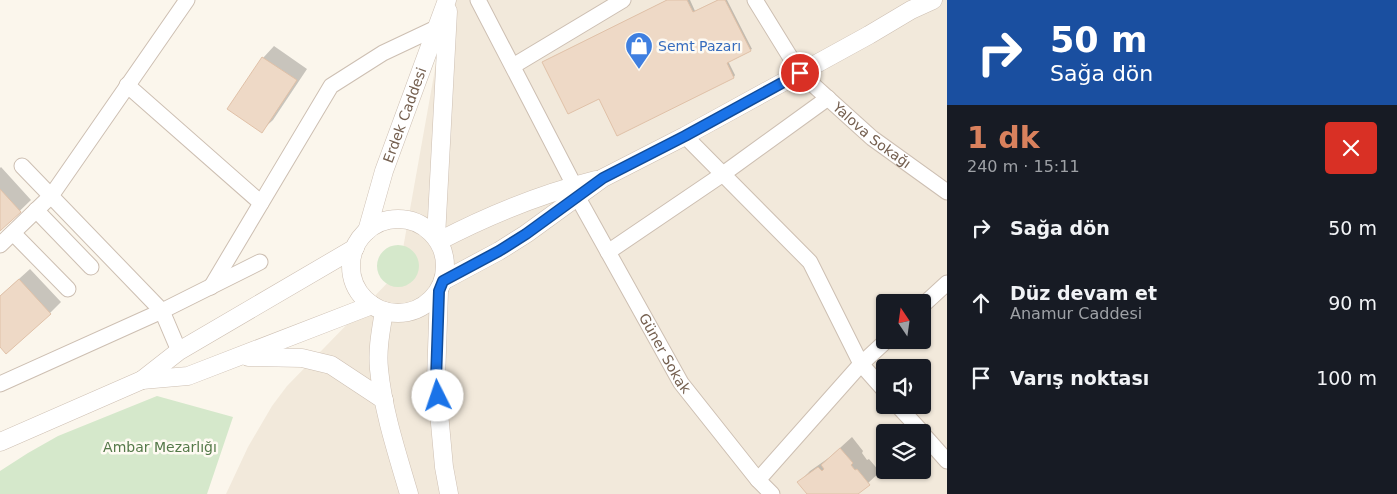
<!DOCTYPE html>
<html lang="tr">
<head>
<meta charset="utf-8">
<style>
	:root { --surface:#171b24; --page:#20242c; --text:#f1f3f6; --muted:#9ea1a6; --accent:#d9815d }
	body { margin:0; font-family:"DejaVu Sans",sans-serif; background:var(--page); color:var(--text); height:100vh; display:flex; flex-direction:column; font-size:19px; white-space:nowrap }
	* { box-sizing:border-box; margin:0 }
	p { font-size:16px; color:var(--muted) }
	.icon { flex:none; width:28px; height:28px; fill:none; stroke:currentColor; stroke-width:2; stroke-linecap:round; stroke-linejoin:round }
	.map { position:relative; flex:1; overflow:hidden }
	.panel { display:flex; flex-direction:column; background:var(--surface); width:450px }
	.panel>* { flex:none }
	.top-card { background:#1a4fa0; color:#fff; overflow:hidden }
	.needle { width:32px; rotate:347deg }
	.buttons { position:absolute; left:876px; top:294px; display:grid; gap:10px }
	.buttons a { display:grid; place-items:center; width:55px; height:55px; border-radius:5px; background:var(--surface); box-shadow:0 1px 4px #0004; font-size:25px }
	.pin { position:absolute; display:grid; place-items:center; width:42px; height:42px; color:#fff; margin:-21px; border:2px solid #fff; border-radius:50%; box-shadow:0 1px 5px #0007 }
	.me { position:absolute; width:55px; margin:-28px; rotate:356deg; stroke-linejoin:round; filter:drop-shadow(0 0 4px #0008) }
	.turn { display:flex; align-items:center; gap:18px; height:105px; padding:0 20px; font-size:22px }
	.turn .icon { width:65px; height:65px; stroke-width:2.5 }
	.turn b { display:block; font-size:35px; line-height:42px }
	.round { display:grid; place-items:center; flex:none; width:52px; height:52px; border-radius:5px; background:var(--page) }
	.overview { display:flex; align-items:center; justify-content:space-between; height:85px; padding:0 20px }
	h1 { font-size:30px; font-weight:600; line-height:38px; color:var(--accent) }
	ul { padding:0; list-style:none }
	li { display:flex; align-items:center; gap:15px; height:75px; padding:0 20px }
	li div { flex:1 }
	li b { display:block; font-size:19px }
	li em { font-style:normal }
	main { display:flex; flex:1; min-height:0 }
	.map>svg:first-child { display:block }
</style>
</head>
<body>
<main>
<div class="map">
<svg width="947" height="494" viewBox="0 0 947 494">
	<rect width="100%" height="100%" fill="#fbf6ec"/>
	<path fill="#f2e9db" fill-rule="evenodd" d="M444,0H947V494H226L248,447L272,406L287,386L399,271L437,58ZM885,302H922V340H885ZM885,368H922V405H885ZM885,432H922V470H885Z"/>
	<path fill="#d5e8cb" d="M377 266a21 21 0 1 1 42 0a21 21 0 1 1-42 0Z
		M157,396L233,417L207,494H0V471L28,453L58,436Z"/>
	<path fill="#0003" d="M667,0H690L695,11L718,0H727L752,49L728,61L735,75L734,77L618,134L600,97L544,62Z
		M274,46L307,69L273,120L261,131L263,58Z
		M1,167L31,200L0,230V168Z
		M30,269L61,302L50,313L0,345V296Z
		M852,437L863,451L862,453L867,460L869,459L880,472L856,494H808L799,482L810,471L830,457Z"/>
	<path fill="#eed9c6" stroke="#e0c1a8" d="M667,0H687L693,12L718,0H725L751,51L727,63L734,78L617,136L599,99L568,114L542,62Z
		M262,57L297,80L262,133L227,109Z
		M0,189L21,212L0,231Z
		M19,279L51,314L6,354L0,347V296Z
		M840,448L853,463L851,465L855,470L857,469L870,485L858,494H807L797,482L818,467L822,471L824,469L821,465Z"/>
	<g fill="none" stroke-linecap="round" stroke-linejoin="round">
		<defs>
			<g id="minor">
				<path d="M478,0L574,185"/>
				<path id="s1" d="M755,0L800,73L872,138L947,192"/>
				<path d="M513,66L623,0"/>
				<path d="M127,85L261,203"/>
				<path d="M685,136L810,262L861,364L885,391"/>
				<path d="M22,166L162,311L179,351"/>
				<path id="s2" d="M578,198L681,383L758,480L772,494"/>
				<path d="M36,210L91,267"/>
				<path d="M13,233L68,289"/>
				<path d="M0,245L51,196L187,0"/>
				<path d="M608,252L723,174L828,98"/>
				<path d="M211,287L331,86L383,53L436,28"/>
				<path d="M922,306L947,283"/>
				<path d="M0,384L162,311L260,262"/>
				<path d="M897,405L922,432"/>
				<path d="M922,433L947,461"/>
				<path d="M758,480L861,364L887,340"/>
			</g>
			<g id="tertiary">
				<circle cx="398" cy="266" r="47"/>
				<path id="s3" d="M367,231L384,171L447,0"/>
				<path d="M436,237L448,11"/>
				<path d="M439,241C489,215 540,194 596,180"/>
				<path d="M443,281L499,251L526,234L603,178L685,136L869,35L911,10L933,0"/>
				<path d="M439,291L436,380L444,467L449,494"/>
				<path d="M384,311C381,330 377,349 379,369C383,411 397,453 409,494"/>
				<path d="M248,357L302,358L331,365L384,400"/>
				<path d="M142,380L188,376L372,305"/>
				<path d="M0,442L142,380L179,351L355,248"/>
			</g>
		</defs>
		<use href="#minor" stroke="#cdbfb2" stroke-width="17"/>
		<use href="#tertiary" stroke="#cdbfb2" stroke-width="19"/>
		<use href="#minor" stroke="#fff" stroke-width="15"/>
		<use href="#tertiary" stroke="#fff" stroke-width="18"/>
	</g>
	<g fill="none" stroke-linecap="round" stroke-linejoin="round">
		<defs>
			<path id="route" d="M438,396L436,380L439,291L443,281L499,251L526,234L603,178L685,136L800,73"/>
		</defs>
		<use href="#route" stroke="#114b97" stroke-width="12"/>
		<use href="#route" stroke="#1a73e8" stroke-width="9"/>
	</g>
	<defs>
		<symbol id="shop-pin" viewBox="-11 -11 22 30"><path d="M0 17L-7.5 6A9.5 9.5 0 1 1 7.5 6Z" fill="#3f7fe0" stroke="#fefaf2"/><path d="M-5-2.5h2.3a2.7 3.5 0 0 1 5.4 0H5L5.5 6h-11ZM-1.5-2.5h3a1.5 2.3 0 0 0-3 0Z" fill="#fff"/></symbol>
	</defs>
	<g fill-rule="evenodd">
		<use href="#shop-pin" x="623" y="30" width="32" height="43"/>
	</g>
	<g text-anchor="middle" stroke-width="5" stroke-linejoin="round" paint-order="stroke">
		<g font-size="14" fill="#366cbe" stroke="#fefaf2" text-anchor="start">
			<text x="658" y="51">Semt Pazarı</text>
		</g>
		<g font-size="14" fill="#756050" stroke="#fefaf2">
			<text dy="5" stroke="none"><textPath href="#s3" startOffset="122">Erdek Caddesi</textPath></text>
			<text dy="5" stroke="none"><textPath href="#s1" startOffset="181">Yalova Sokağı</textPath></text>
			<text dy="5" stroke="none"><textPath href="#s2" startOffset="178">Güner Sokak</textPath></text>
		</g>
		<g font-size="14" fill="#547949" stroke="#fefaf2">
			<text x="160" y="452">Ambar Mezarlığı</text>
		</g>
	</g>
</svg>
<div class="buttons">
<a><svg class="needle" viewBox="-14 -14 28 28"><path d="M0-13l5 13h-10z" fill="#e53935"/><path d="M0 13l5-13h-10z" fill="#9ea1a6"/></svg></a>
<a><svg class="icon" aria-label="sound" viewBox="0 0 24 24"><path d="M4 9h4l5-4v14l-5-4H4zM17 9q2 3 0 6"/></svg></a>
<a><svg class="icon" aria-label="layers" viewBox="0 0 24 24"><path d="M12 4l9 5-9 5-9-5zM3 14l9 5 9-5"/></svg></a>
</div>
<div class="pin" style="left:800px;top:73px;background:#d93025"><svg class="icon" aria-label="arrive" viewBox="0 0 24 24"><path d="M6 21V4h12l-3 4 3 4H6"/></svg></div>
<svg class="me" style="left:438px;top:396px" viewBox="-20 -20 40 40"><circle r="19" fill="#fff"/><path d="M0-13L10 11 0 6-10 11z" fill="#1a73e8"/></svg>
</div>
<section class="panel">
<div class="top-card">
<div class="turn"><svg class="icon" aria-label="right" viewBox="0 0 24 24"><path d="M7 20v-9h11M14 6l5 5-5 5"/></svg><div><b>50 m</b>Sağa dön</div></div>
</div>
<div class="overview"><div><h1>1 dk</h1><p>240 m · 15:11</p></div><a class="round" style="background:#d93025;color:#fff"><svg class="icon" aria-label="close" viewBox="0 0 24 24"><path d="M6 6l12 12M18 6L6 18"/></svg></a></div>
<ul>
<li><svg class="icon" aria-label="right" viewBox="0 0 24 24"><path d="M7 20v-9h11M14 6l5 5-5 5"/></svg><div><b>Sağa dön</b></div><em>50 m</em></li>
<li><svg class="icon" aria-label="ahead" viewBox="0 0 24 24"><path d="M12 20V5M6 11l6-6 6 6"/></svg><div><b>Düz devam et</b><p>Anamur Caddesi</p></div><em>90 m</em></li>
<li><svg class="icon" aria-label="arrive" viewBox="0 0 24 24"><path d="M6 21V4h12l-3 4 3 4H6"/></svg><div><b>Varış noktası</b></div><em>100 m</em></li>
</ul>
</section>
</main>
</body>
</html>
